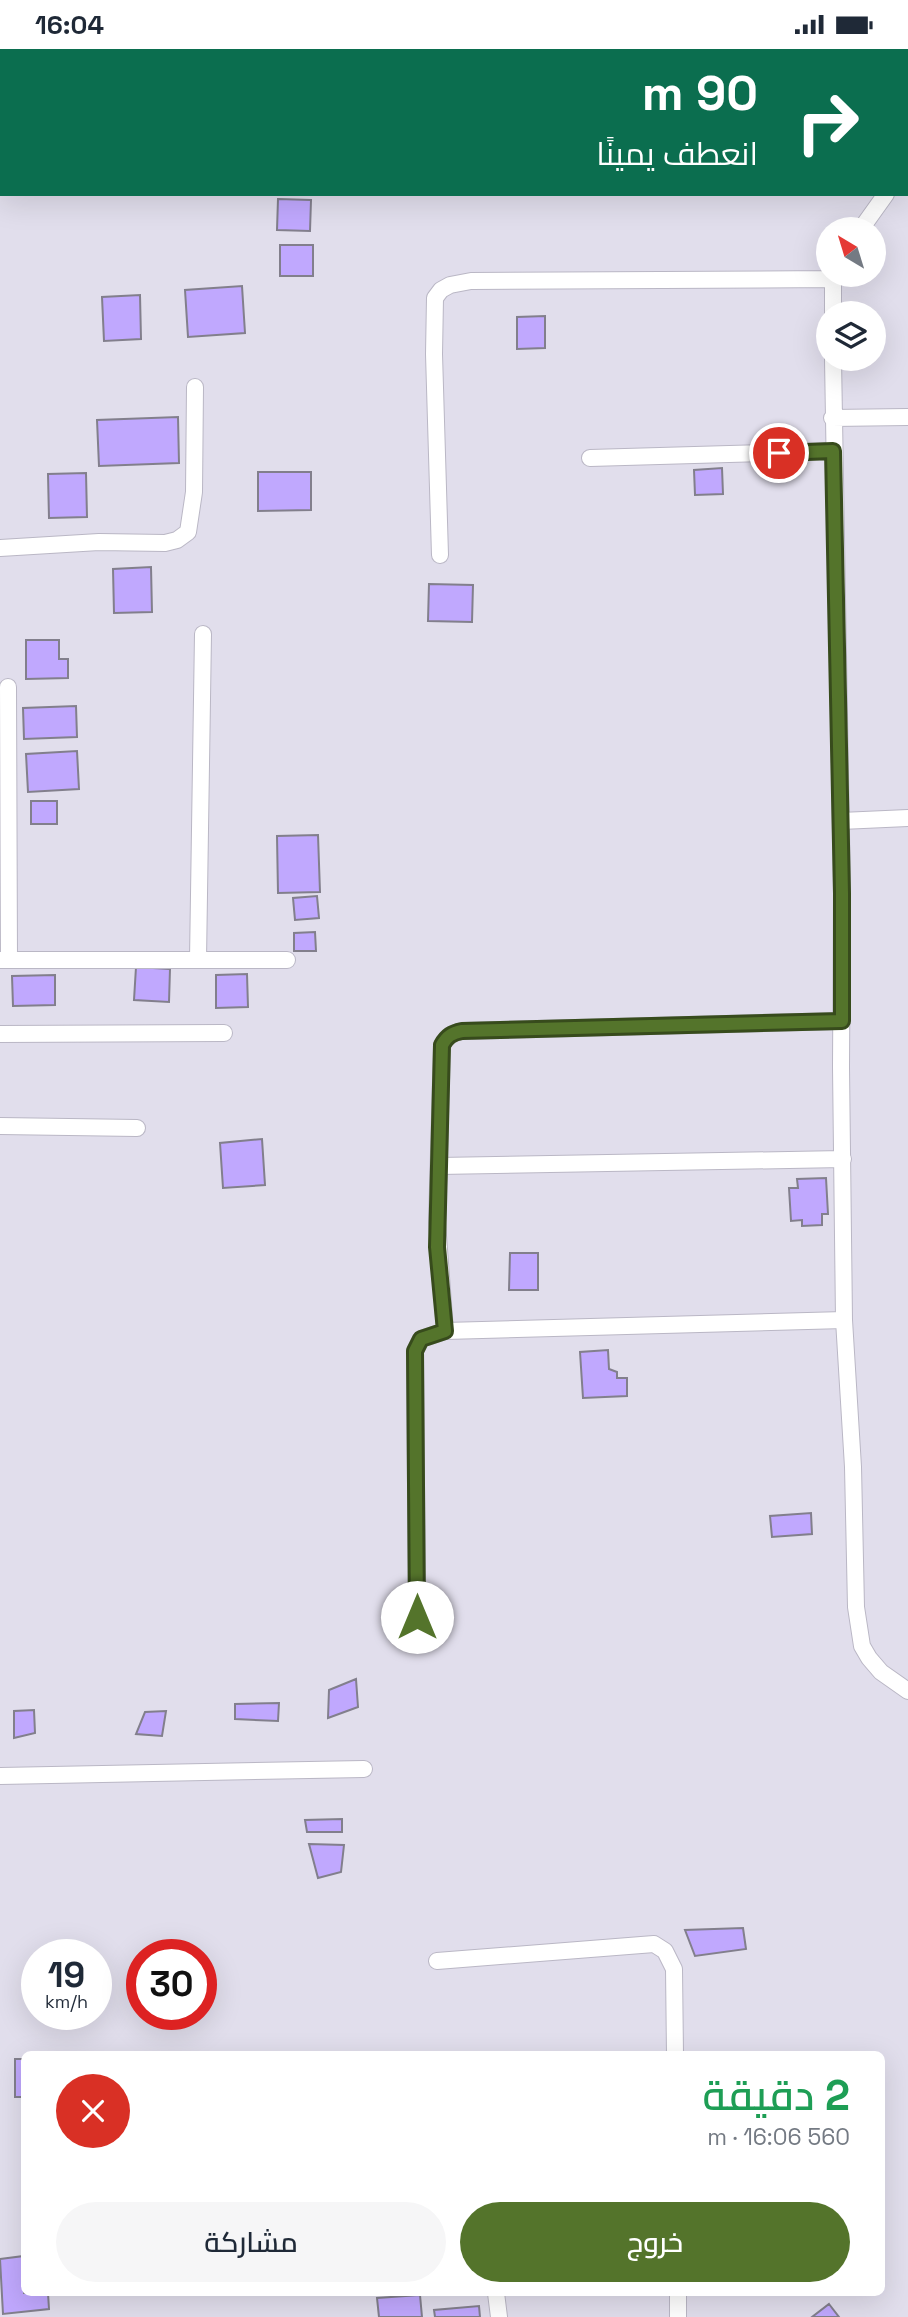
<!DOCTYPE html>
<html lang="ar">
<head>
<meta charset="utf-8">
<style>
	:root { --surface:#fff; --page:#f6f6f7; --text:#1f2937; --muted:#747a83; --accent:#54742b }
	body { margin:0; font-family:"Space Grotesk",Cairo,sans-serif; background:var(--page); color:var(--text); direction:rtl; height:100vh; display:flex; flex-direction:column; font-size:26px; white-space:nowrap }
	* { box-sizing:border-box; margin:0 }
	p { font-size:23px; color:var(--muted) }
	.icon { flex:none; width:38px; height:38px; fill:none; stroke:currentColor; stroke-width:2; stroke-linecap:round; stroke-linejoin:round }
	.map { position:relative; flex:1; overflow:hidden; direction:ltr }
	.panel { position:absolute; left:21px; top:2002px; width:864px; height:245px; display:flex; flex-direction:column; background:var(--surface); border-radius:10px; box-shadow:0 7px 28px #0002; direction:rtl }
	.panel>* { flex:none }
	.banner { position:absolute; left:0px; top:0px; width:908px; height:147px; box-shadow:0 7px 28px #0002; direction:rtl; background:#0b6e4f; color:#fff; overflow:hidden }
	.needle { width:46px; rotate:322deg }
	.tools { position:absolute; left:816px; top:168px; display:grid; gap:14px }
	.tools a { display:grid; place-items:center; width:70px; height:70px; border-radius:50%; background:var(--surface); box-shadow:0 7px 28px #0002; font-size:35px }
	.speed { position:absolute; left:21px; top:1890px; display:flex; gap:14px; font-size:35px; font-weight:700; text-align:center }
	.speed>* { display:grid; place-content:center; width:91px; height:91px; border-radius:50%; background:var(--surface); box-shadow:0 7px 28px #0002; line-height:1 }
	.speed small { font-size:18px; font-weight:400 }
	.speed .limit { border:10px solid #d22; background:#fff; color:#111 }
	.pin { position:absolute; display:grid; place-items:center; width:60px; height:60px; color:#fff; margin:-30px; border:4px solid #fff; border-radius:50%; box-shadow:0 2px 7px #0007 }
	.me { position:absolute; width:77px; margin:-38px; rotate:0deg; stroke-linejoin:round; filter:drop-shadow(0 0 5px #0008) }
	.turn { display:flex; align-items:center; gap:24px; height:147px; padding:0 35px; font-size:32px }
	.turn .icon { width:91px; height:91px; stroke-width:2.5 }
	.turn b { display:block; font-size:49px; line-height:60px }
	.round { display:grid; place-items:center; flex:none; width:74px; height:74px; border-radius:37px; background:var(--page) }
	.headline { display:flex; align-items:center; justify-content:space-between; height:119px; padding:0 35px }
	h1 { font-size:42px; font-weight:600; line-height:52px; color:#1e9e55 }
	.action { display:flex; gap:14px; margin-top:auto; padding:14px 35px }
	.action a { flex:1; height:80px; border-radius:42px; background:var(--accent); color:#fff; font-size:28px; font-weight:600; line-height:80px; text-align:center }
	.action a+a { background:var(--page); color:var(--text) }
	.status { display:flex; justify-content:space-between; align-items:center; height:49px; padding:0 35px; background:var(--surface); direction:ltr }
	.status svg { height:19px; fill:currentColor }
	.map>svg:first-child { display:block }
</style>
</head>
<body>
<div class="status"><b>16:04</b><svg viewBox="0 0 49 12"><path d="M0 12V9h3v3zM5 12V6h3v6zM10 12V3h3v9zM15 12V0h3v12zM26 1h20v11H26zM47 4h2v5h-2z"/></svg></div>
<div class="map">
<svg width="908" height="2268" viewBox="0 0 908 2268">
	<rect width="100%" height="100%" fill="#e1deec"/>
	<path fill="#c0a8fe" stroke="#827f8c" stroke-width="2" d="M278,150L311,151L310,182L277,181Z
		M280,196H313V227H280Z
		M242,237L245,284L188,288L185,241Z
		M140,246L141,290L104,292L102,248Z
		M545,267V299L517,300V268Z
		M178,368L179,414L99,417L97,371Z
		M722,419L723,445L695,446L694,421Z
		M258,423H311V461L258,462Z
		M86,424L87,468L49,469L48,425Z
		M151,518L152,563L114,564L113,520Z
		M429,535L473,536L472,573L428,572Z
		M26,591H59V610H68V629L26,630Z
		M76,657L77,688L24,690L23,659Z
		M77,702L79,740L28,743L26,705Z
		M31,752H57V775H31Z
		M318,786L320,843L278,844L277,787Z
		M317,847L319,869L295,871L293,849Z
		M315,883L316,902H294V884Z
		M136,918L170,920L169,953L134,951Z
		M247,925L248,958L216,959V926Z
		M55,926V956L13,957L12,927Z
		M262,1090L265,1136L223,1139L220,1094Z
		M826,1129L828,1165H822V1176L802,1177V1171L791,1172L789,1139H798L797,1130Z
		M510,1204H538V1241H509Z
		M608,1301L609,1320L617,1323V1329H627V1347L583,1349L580,1303Z
		M811,1464L812,1485L772,1488L770,1467Z
		M356,1630L358,1658L328,1669L329,1641Z
		M279,1654L278,1672L235,1670V1655Z
		M34,1661L35,1684L14,1689V1662Z
		M166,1662L162,1687L136,1685L145,1663Z
		M342,1770V1783H307L305,1771Z
		M309,1795L344,1796L341,1823L318,1829Z
		M743,1879L746,1900L695,1907L685,1881Z
		M15,2010H24V2048H15Z
		M24,2207V2244H48L49,2260L3,2265L0,2210Z
		M420,2246L422,2268H379L377,2249Z
		M829,2255L839,2268H812Z
		M479,2257L480,2268H435L434,2261Z"/>
	<g fill="none" stroke-linecap="round" stroke-linejoin="round">
		<defs>
			<path id="street" d="M888,0V2
				M573,2L581,0
				M0,132H2
				M861,180L886,145
				M833,226V264
				M833,310L842,844L841,1018L844,1271L853,1418L856,1558L862,1597L869,1609L881,1623L908,1642
				M832,369L908,368
				M590,409L833,402
				M0,499L99,493L165,494L177,491L188,483L194,443L195,338
				M440,506L434,305L435,249L441,241L450,236L471,232L832,230
				M8,638L9,911
				M841,772L908,769
				M0,911H287
				M198,911L203,585
				M0,985L224,984
				M0,1077L137,1079
				M439,1117L843,1110
				M445,1282L437,1173L442,996C447,987 452,984 462,982L842,972
				M417,1568L415,1302L421,1290L445,1282L844,1271
				M0,1727L364,1720
				M437,1912L654,1895L665,1902L674,1920L675,2006
				M496,2244L499,2268
				M678,2244V2268"/>
		</defs>
		<use href="#street" stroke="#bab7c5" stroke-width="18"/>
		<use href="#street" stroke="#fff" stroke-width="16"/>
	</g>
	<g fill="none" stroke-linecap="round" stroke-linejoin="round">
		<defs>
			<path id="route" d="M417,1568L415,1302L421,1290L445,1282L437,1198L442,996C447,987 452,984 462,982L842,972V844L833,402L779,404"/>
		</defs>
		<use href="#route" stroke="#374b1c" stroke-width="18"/>
		<use href="#route" stroke="#54742b" stroke-width="12"/>
	</g>
</svg>
<div class="tools">
<a><svg class="needle" viewBox="-14 -14 28 28"><path d="M0-13l5 13h-10z" fill="#e53935"/><path d="M0 13l5-13h-10z" fill="#747a83"/></svg></a>
<a><svg class="icon" aria-label="layers" viewBox="0 0 24 24"><path d="M12 4l9 5-9 5-9-5zM3 14l9 5 9-5"/></svg></a>
</div>
<div class="speed"><div>19<small>km/h</small></div><div class="limit">30</div></div>
<div class="pin" style="left:779px;top:404px;background:#d93025"><svg class="icon" aria-label="arrive" viewBox="0 0 24 24"><path d="M6 21V4h12l-3 4 3 4H6"/></svg></div>
<svg class="me" style="left:417px;top:1568px" viewBox="-20 -20 40 40"><circle r="19" fill="#fff"/><path d="M0-13L10 11 0 6-10 11z" fill="#54742b"/></svg>
<div class="banner">
<div class="turn"><svg class="icon" aria-label="right" viewBox="0 0 24 24"><path d="M7 20v-9h11M14 6l5 5-5 5"/></svg><div><b>90 m</b>انعطف يمينًا</div></div>
</div>
<section class="panel">
<div class="headline"><div><h1>2 دقيقة</h1><p>560 m · 16:06</p></div><a class="round" style="background:#d93025;color:#fff"><svg class="icon" aria-label="close" viewBox="0 0 24 24"><path d="M6 6l12 12M18 6L6 18"/></svg></a></div>
<div class="action"><a>خروج</a><a>مشاركة</a></div>
</section>
</div>
</body>
</html>
